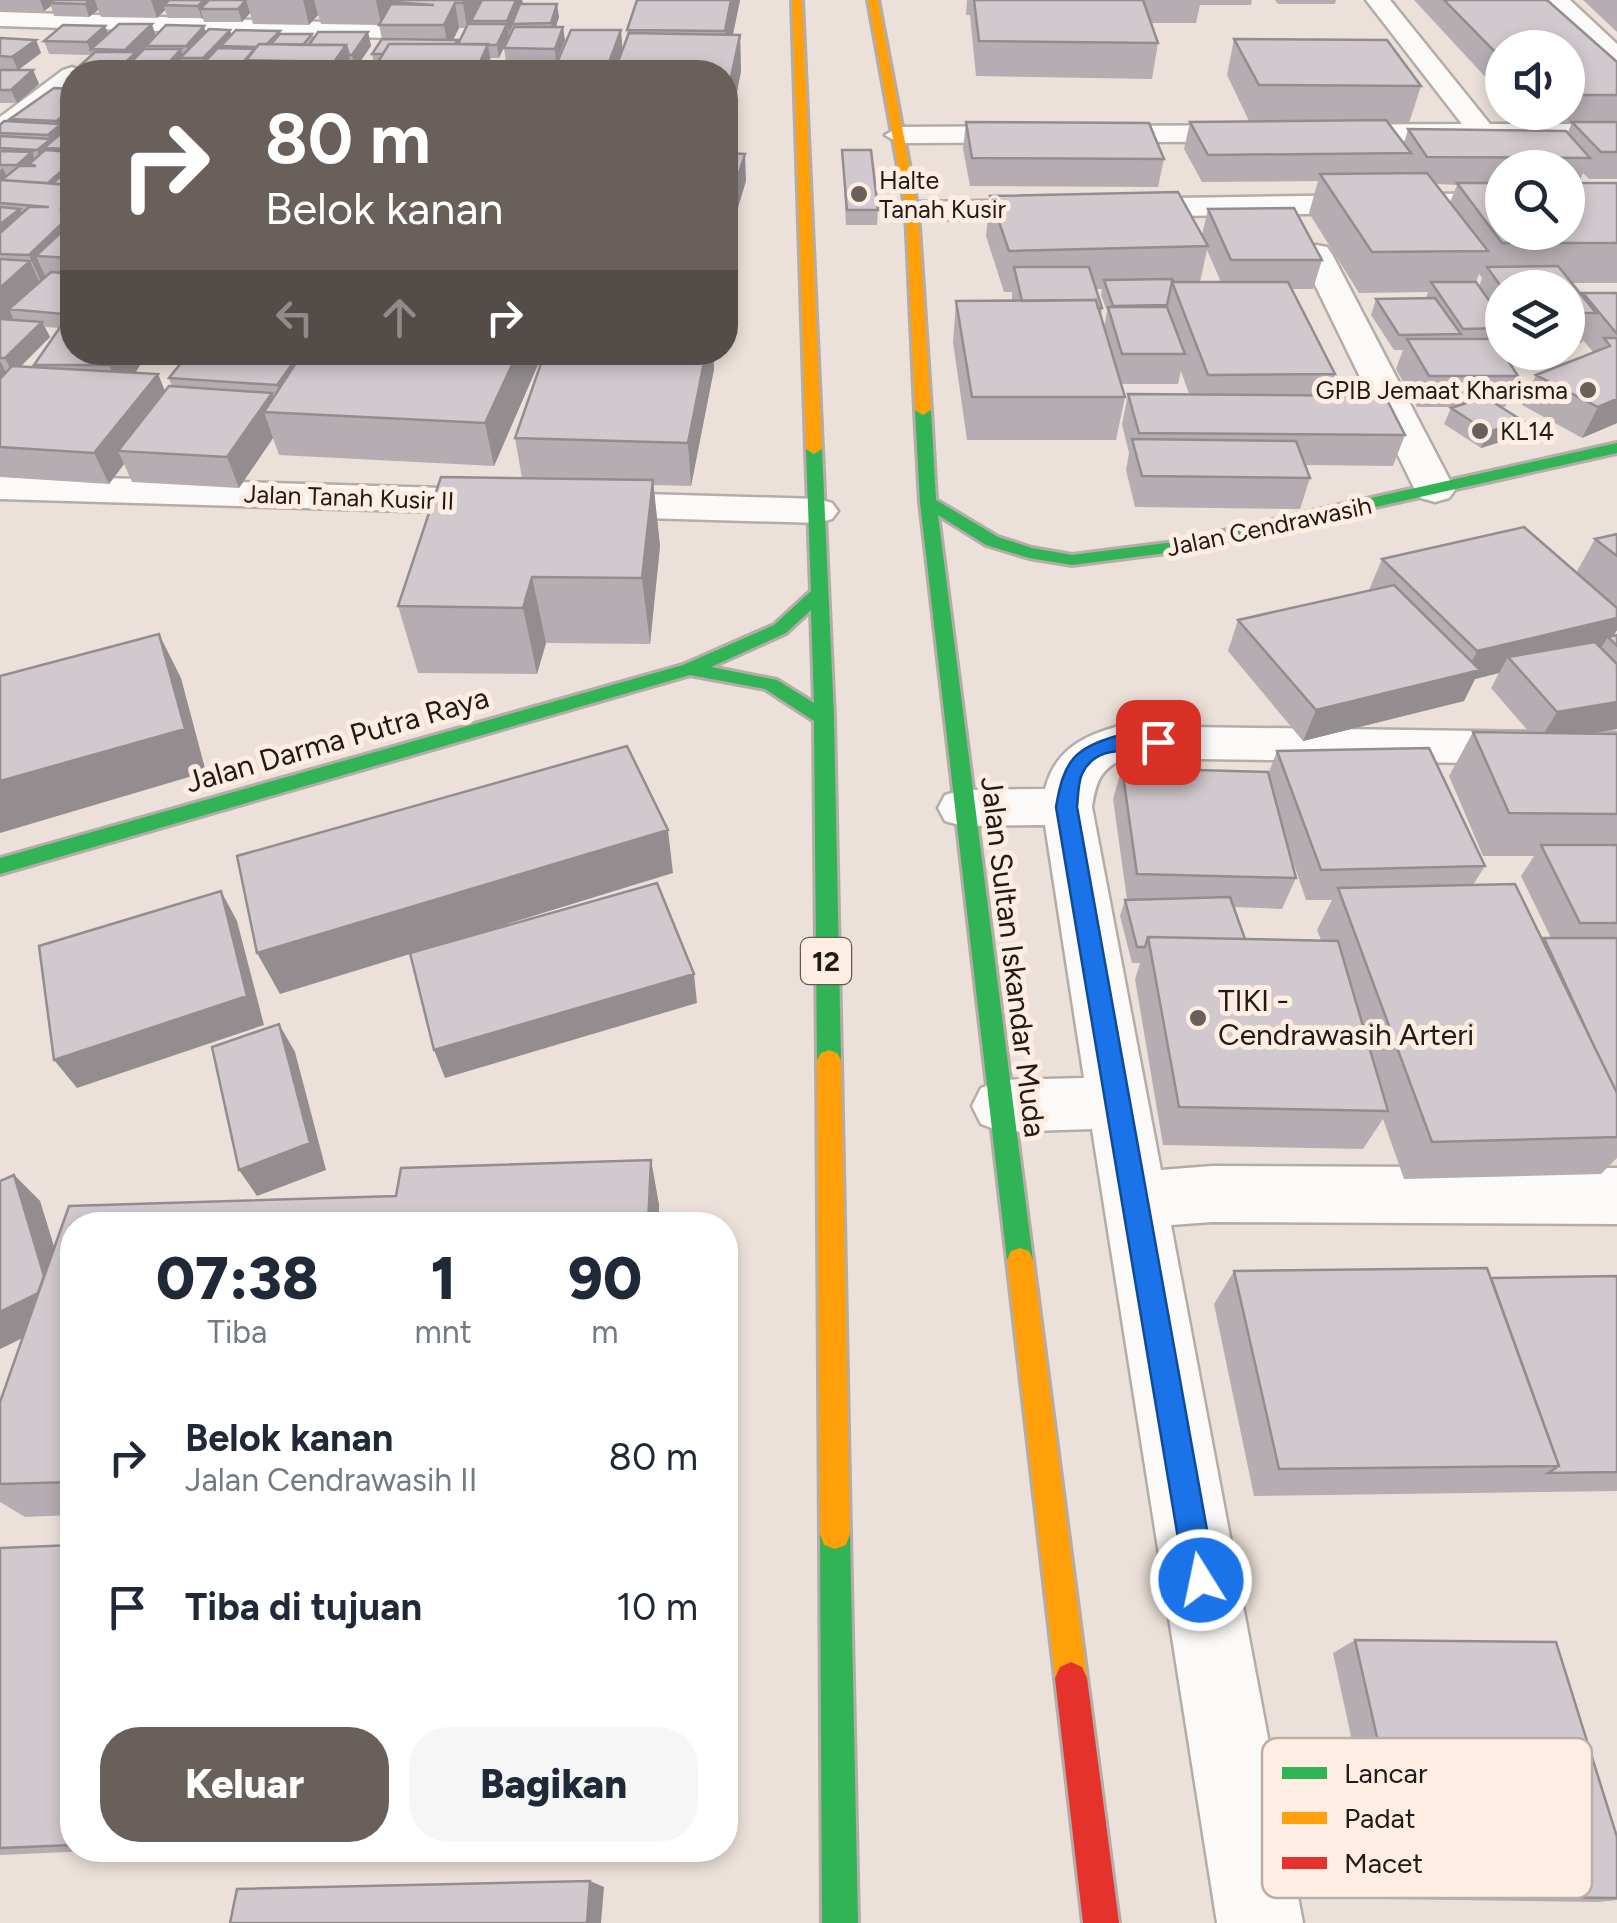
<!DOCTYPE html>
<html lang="id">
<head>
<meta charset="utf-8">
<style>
	:root { --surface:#fff; --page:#f6f6f7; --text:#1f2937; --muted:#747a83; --accent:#69605b }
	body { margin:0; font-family:Figtree,sans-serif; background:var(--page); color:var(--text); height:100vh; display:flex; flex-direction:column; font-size:38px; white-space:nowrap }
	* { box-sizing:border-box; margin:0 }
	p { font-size:32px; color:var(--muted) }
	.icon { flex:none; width:55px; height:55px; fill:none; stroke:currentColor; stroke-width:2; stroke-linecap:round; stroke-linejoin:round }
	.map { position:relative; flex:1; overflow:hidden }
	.sheet { position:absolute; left:60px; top:1212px; width:678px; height:650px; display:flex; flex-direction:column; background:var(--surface); border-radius:40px; box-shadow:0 5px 15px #0003 }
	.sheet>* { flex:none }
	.guide { position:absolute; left:60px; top:60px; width:678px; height:305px; border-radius:40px; box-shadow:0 5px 15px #0003; background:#69605b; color:#fff; overflow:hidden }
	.tools { position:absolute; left:1485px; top:30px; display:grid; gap:20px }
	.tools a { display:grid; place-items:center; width:100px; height:100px; border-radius:50%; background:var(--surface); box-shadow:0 5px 15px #0003; font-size:50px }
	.pin { position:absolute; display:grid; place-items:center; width:85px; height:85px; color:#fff; margin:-42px; border-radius:20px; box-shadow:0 5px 15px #0006 }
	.me { position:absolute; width:110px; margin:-55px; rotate:350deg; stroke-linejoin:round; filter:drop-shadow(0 0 8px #0008) }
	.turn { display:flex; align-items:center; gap:35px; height:210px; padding:0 40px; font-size:45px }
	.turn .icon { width:130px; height:130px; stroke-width:2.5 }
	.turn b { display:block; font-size:70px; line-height:85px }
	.lanes { display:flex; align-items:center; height:95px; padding:0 40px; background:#0003; justify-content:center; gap:50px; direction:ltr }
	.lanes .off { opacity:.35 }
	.eta { display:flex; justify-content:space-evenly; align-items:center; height:170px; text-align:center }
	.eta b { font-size:60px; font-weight:800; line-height:70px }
	.primary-button { display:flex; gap:20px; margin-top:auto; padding:20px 40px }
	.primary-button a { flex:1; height:115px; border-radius:40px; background:var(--accent); color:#fff; font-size:40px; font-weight:800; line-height:115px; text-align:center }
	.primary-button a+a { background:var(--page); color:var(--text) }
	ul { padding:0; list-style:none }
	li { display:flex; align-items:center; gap:30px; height:150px; padding:0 40px }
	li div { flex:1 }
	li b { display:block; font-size:38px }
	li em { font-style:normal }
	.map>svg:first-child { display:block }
</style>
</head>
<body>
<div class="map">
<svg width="1617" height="1923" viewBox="0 0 1617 1923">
	<rect width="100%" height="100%" fill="#ece1da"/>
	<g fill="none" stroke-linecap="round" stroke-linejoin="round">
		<defs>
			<path id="street" d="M1366,0H1390L1490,124H1617V140L899,143L885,135L899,127L1462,124Z
				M1545,0H1570L1617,44V66L1608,63Z
				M0,12L388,24L400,31L388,38L0,26Z
				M72,67L83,72H72V87L10,136L0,138V117L63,70Z
				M1502,193V211L912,220L901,217L897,211L901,205L912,202Z
				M1316,245L1327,247L1332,254L1455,490L1449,498L1435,502L1421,498L1415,490L1300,254L1305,247Z
				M0,475L818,499L832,503L838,511L832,519L818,523L0,499Z
				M1119,726L1617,733V765L1124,758C1100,770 1096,781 1092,807L1161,1170L1212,1166L1617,1168V1224L1212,1222L1171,1225L1303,1923H1217L1092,1129L1002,1132L981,1124L972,1106L981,1088L1002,1080L1084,1078L1045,825L963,826L945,821L938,808L945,795L963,790L1045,789C1055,750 1083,736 1119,726Z"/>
			<path id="fast" d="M923,405L931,410L936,500L998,537L1032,548L1072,555L1174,542L1617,443V453L1174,552L1072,565L1029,558L986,545L938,515L1033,1260L1029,1269L1020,1272L1011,1269L1007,1260L920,502L915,410Z
				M814,444L822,449L834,718L841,1060L837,1067L829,1070L821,1067L817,1060L814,721L765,689L690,675L0,874V858L683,665L774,625L811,591L806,449ZM811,610L814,703L777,680L711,667L786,633Z
				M835,1519L846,1523L850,1534L858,1923H822L820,1534L824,1523Z"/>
			<path id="slow" d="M792,0H802L822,449L814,454L806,449Z
				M868,0H878L918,211L931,410L923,415L915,410L906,211Z
				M829,1050L837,1053L841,1060L850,1534L846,1545L835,1549L824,1545L820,1534L817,1060L821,1053Z
				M1020,1248L1029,1251L1033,1260L1087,1678L1082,1689L1071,1694L1060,1689L1055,1678L1007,1260L1011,1251Z"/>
			<path id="jam" d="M1071,1662L1082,1667L1087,1678L1119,1923H1083L1055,1678L1060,1667Z"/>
		</defs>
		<use href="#street" stroke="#b4aca6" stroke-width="5"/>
		<use href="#fast" stroke="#b4aca6" stroke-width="6"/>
		<use href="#slow" stroke="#b4aca6" stroke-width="6"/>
		<use href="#jam" stroke="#b4aca6" stroke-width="6"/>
		<use href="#street" fill="#fcfaf9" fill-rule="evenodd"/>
		<use href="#fast" fill="#30b455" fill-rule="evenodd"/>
		<use href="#slow" fill="#ff9f0a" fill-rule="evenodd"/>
		<use href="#jam" fill="#e5322d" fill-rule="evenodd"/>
	</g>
	<path fill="#b5adb1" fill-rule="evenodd" d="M0,0H522V4L559,17L556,27L565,40L556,62L506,61L504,48L513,28V25L499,58H490L492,70L491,72H381L379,67H375L372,54L382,39L379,25L321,24L318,15L309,25L253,24L250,13L242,22H204L203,18H168L165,10L157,18L101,17L98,10L89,17L54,16L51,6L44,11L0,10ZM459,28H466L458,43V40H453Z
		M637,0H740L733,35H740L741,71L729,133H725V72H555V67L621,30L622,50Z
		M967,0H1252L1251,5H1200L1196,23H1151L1158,43L1152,79L976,76L970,15H966Z
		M1275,0H1336L1335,4H1278Z
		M1414,0H1547L1617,62V121L1528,122L1519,112H1568V48H1502V95Z
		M1583,0H1617V32Z
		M105,26L108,34L156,36L206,32L232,34L280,31L281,34H312L313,39L368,32L371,46L355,69H352L351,72H197L185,71L183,66L176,72H74L91,55L49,54L44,41Z
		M0,38L36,40L41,53L18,70L0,69Z
		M1234,39L1421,86L1409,123H1388L1404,143L1408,129L1568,132L1572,122H1617V179H1589L1583,173L1579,183H1617V283H1572L1582,296L1583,293H1617V423L1582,438L1522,405L1536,375L1593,352L1583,340L1582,343H1568V288H1502V344H1496L1518,376L1505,407H1500L1523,421L1516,437L1481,448L1444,424L1451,408L1456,407H1417L1396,369L1403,350H1394L1371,315L1376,299L1426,298L1428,292L1359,293L1309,213L1318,181L1202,182L1184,149L1190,122L1249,121L1227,75ZM1502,168H1568V232H1502ZM1436,184L1457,185L1450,202ZM1479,274L1482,278L1479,287L1476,282Z
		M0,70H33L39,84L17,103H0Z
		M72,89V352L136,373L158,374L165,391L172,387L169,378L540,360L494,466L279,455L273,438L239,488L132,482L124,464L109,484L0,477V125L11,122L10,119ZM45,327L60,328L34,365L35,368L20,367L50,337Z
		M966,122L1164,159L1158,187L970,186L963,149Z
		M842,150L878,210L877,225H846Z
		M990,196L1202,235L1208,209L1322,260L1313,289H1292L1335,374L1328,395L1405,435L1393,466L1305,465L1310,478L1300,509L1135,507L1126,470L1129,453L1122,424L1128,394H1189L1181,371L1178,384H1121L1125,397L1116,440H967L953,342L956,301H1012V292H1004L986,236ZM1207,250L1221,282H1200ZM1096,289H1102L1101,295L1107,311L1104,328L1101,316L1102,308Z
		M545,352H713L714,369L691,486L653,485L660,546L650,644L546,643L537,674L418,673L398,606L522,478L515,438Z
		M1617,534V630L1613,636L1617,635V729L1594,733L1617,734V1158L1601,1174L1404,1179L1383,1119L1363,1149L1163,1145L1135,979L1140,963H1132L1120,916L1125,900H1127L1113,799L1122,768L1269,772L1277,751L1485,866L1473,885L1542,940L1544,938H1551L1521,876L1534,856H1483L1449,776L1473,732L1530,733L1491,688L1499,673L1475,679L1464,701L1303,741L1228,651L1238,620L1369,590L1382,559L1576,573L1595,539ZM1287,844L1306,900H1332L1317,930L1321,940L1245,939L1234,907L1282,909L1296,878Z
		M651,1160L659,1205V1225H72V1515L25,1517L0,1502V1402L23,1338L0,1349V1181L14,1175L40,1201L54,1247L69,1206L396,1196L401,1168Z
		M1234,1271L1491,1278L1617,1276V1491L1254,1496L1214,1304Z
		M72,1545V1850H114L0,1855V1548Z
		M1355,1640L1617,1837V1900L1599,1902L1386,1899L1333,1653Z"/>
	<path fill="#938d90" d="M40,0H53L50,3L51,6L44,11Z
		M90,0H95L98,10L89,17L85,4Z
		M151,0H177L164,5L165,10L157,18Z
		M204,0H220L200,9L203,18L202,19L198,6Z
		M246,0L250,13L242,22L238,9Z
		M303,0H329H314L318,15L309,25Z
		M376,0H395L391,2L393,9L381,25Z
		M465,0H484L467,28L463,3Z
		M516,0H522L523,2L509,34L507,21Z
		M731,0H740L726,67L725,31Z
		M455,3L459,28L448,50L444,25Z
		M557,4L559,17L553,36L551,23Z
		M152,24L156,37L124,69L125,72H116L128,60L125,50Z
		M507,24L509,37L499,58L497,45Z
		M105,26L110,39L91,49L92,55L87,42Z
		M204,26L208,39L190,60L186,46Z
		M563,27L565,40L556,62L555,49Z
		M230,30L234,42L221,46L223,54L207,72L203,58Z
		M621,30L623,55L617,72H607V68Z
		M368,32L371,46L355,69L352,55Z
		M740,35L741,71L729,133L727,96Z
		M36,40L41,53L18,70L12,57Z
		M488,44L492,70L491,72H481L480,62Z
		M346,45L353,71L351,72H337L334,62Z
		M181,49L184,58H180L183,66L176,72H164L162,70Z
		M246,62L249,72H237Z
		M33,70L39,84L17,103L11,90Z
		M72,107V121H69L71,127L44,148L49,159L43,164L37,150L50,140L48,135L59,125L57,121Z
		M32,152L38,166L29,164L32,171L17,165Z
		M745,154L746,181L731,231L732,254L725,279V219Z
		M67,166L72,180L44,187Z
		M3,168L9,182L0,185V170Z
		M72,199V254L36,256L47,280L42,284L29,255L62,208Z
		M20,209L32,238L0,254V224Z
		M30,261L43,290L9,309L13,318L3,328L0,322V288Z
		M72,305V326L70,329L63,314Z
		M42,322L50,337L13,374L5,358Z
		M117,352H148L122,395L109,365Z
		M301,352L287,413L277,385Z
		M518,352H539L540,360L494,466L485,423Z
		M706,352H713L714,369L691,486L688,443Z
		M0,361L8,376L0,385Z
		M158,374L170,404L118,451L124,464L109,484L94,453Z
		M272,393L279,412H264L273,438L239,488L227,457Z
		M1617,399V423L1582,438L1598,407Z
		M1523,421L1516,437L1481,448L1488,432Z
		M653,480L660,546L650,644L642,578Z
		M532,577L546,643L537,674L523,608Z
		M1617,618V630L1611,640L1608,637L1601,648L1508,657L1499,673L1475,679L1464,701L1303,741L1316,710L1466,674L1477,651Z
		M159,634L181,678L206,772L0,833V781Z
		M1617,702V729L1538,743L1557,712Z
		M668,830L673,873L280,994L257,953Z
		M221,891L237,921L264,1025L77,1088L54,1060Z
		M694,974L697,1003L445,1078L434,1050Z
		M279,1024L295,1052L326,1170L257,1196L239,1170Z
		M651,1160L659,1205V1225H648Z
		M14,1175L40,1201L72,1305V1313L0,1349V1312Z
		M590,1881L604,1887L601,1923H587Z"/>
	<path fill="#d2c9ce" stroke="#938d90" stroke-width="2.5" d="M54,0H90L85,4L50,3Z
		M169,0H204L198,6L164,5Z
		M209,0H246L238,9H200Z
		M393,0H465L463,3H455L444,25H379L391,4L434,5L391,2Z
		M482,0H516L507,21H471Z
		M637,0H731L725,31L627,30Z
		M974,0H1143L1158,43L979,41Z
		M1444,0H1547L1617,62V95H1568V48H1502V59Z
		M520,4H557L551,23L512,24Z
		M119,24H152L125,50L91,49Z
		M468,24H507L497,45L458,44Z
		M63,25L105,26L87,42L44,41Z
		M166,25L204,26L186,46H146Z
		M514,27H563L555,49L504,48Z
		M209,29L230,30L203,58H180Z
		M236,30L280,31L267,44H259L257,47L221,46Z
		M571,30H621L607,68L555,67Z
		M318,32H368L352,55H349L346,45H309Z
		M629,33L740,35L727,96H725V72H614Z
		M280,34H312L303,45L271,44Z
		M0,38L36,40L12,57L0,56Z
		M382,39L458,40L455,44H389L383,54H372Z
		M1234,39L1387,40L1421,86L1259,85Z
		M259,44L346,45L334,62L245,60Z
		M389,44H488L480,62H378Z
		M218,48L255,49L237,72L196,71Z
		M144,49H181L162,70L124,69Z
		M95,52H136L116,72H73Z
		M0,70H33L11,90H0Z
		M54,88L72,89V107L57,121L10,119Z
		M1386,120L1411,153L1208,155L1190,122Z
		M4,121L61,124L48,135L0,133V125Z
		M966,122L1149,123L1164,159L972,158Z
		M1572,122H1617V152H1601Z
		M72,124V149L44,148Z
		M1408,129L1566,131L1590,158L1427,157Z
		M0,136L51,139L37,150L0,148Z
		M45,150L72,152V185L52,184L72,166H67L48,183L2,180L19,166H36L29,164Z
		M842,150H871L878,210H847Z
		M0,151L32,152L17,165H0Z
		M725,153L745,154L725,219Z
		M1427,173L1488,251L1372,252L1320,174Z
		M0,180L72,185V199L62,208H72V214L29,255L0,254V233L29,207H49L0,203Z
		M1457,183H1502V232H1568V183H1617V243H1502Z
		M1178,192L1208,246L1009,251L990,196Z
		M0,207L20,209L0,224Z
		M1294,208L1322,260H1231L1208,209Z
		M72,222V258L36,256Z
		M725,226H731L725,245Z
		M0,259L30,261L0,288Z
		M1558,266L1596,313H1568V288H1502L1487,267Z
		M1014,267H1089L1102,308H1098L1096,300L1022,301Z
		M51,272L72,274V305L63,314L9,309Z
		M1172,279L1174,282H1172L1167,305L1113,306L1104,280Z
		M1172,282H1288L1335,374L1208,375Z
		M1431,282H1476L1502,319V328L1463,329Z
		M1583,293H1617V334Z
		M1435,298L1461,334L1399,335L1376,299Z
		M1096,300L1125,397H972L956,301Z
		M1108,307H1167L1185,354H1122Z
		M72,310V352H117L109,365H34Z
		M0,319L42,322L5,358H0Z
		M1604,338H1617V399L1598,407L1536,375L1610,346Z
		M1407,339H1494L1518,376H1429Z
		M190,352H301L277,385L169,378Z
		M303,352H518L485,423L264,412Z
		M545,352H706L688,443L515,438Z
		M12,366L158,374L94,453L0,447V379Z
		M169,386L272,393L227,457L118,451Z
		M1128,394L1385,396L1405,435L1139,433Z
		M1485,397L1523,421L1488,432L1451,408Z
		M1132,439L1296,441L1310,478L1142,476Z
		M441,477L653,480L642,578L532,577L523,608L398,606Z
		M1524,527L1617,608V618L1477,651L1382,559Z
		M1617,534V556L1595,539Z
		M1394,585L1480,670L1316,710L1238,620Z
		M159,634L185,729L0,781V676Z
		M1617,635V646L1608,637Z
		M1595,642L1617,664V702L1557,712L1508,657Z
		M1473,732L1617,734V814L1509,813Z
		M627,746L668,830L257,953L237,856Z
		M1429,748L1485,866L1321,870L1277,751Z
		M1122,768L1268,772L1296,878L1137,874Z
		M1541,845H1617V923H1580Z
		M657,883L694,974L434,1050L410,953Z
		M1515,884L1617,1093V1137L1432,1142L1338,888Z
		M221,891L247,996L54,1060L39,946Z
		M1230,897L1245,939L1148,937L1145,947H1137L1125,900Z
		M1148,937L1338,941L1388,1111L1179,1107Z
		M1544,938H1617V1093L1592,1042Z
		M279,1024L310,1143L239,1170L212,1047Z
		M651,1160L648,1225H72V1482L0,1484V1402L69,1206L396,1196L401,1168Z
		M14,1175L44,1276L38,1293L0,1312V1181Z
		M1487,1268L1559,1466L1279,1469L1234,1271Z
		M1617,1276V1472L1548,1473L1559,1466L1491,1278Z
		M72,1545V1845L0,1848V1548Z
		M1355,1640L1556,1642L1617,1837V1898L1413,1896Z
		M590,1881L587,1923H230L237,1889Z"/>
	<path fill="#1a73e8" stroke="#114b97" stroke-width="2.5" d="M1120,735L1158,736L1168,742C1149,761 1100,735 1082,774C1078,783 1078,797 1077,807L1216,1580L1212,1591L1201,1596L1190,1591L1185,1580L1056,807C1064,760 1074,748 1120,735Z"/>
	<g fill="#69605b" stroke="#feede3" stroke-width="4">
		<circle cx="859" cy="194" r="10"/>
		<circle cx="1588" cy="390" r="10"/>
		<circle cx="1480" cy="431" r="10"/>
		<circle cx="1198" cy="1018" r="10"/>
	</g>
	<g text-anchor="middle" stroke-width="10" stroke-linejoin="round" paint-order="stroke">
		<g font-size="25" fill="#221a16" stroke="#feede3" text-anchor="start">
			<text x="879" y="189">Halte<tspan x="879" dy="29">Tanah Kusir</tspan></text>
			<text x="1568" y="399" text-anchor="end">GPIB Jemaat Kharisma</text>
			<text x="1500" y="440">KL14</text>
		</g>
		<g font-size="25" fill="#221a16" stroke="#feede3">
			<text transform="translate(349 497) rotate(2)" y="9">Jalan Tanah Kusir II</text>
			<text transform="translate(1269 526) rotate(-12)" y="9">Jalan Cendrawasih</text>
		</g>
		<rect fill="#feede3" stroke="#645954" stroke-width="2.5" x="801" y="938" width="50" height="46" rx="8"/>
		<g font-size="28" font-weight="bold" fill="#221a16">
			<text x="826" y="971">12</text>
		</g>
		<g font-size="30" fill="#221a16" stroke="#feede3">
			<text transform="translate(337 740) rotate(-16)" y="10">Jalan Darma Putra Raya</text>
			<text transform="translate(1013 957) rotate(83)" y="10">Jalan Sultan Iskandar Muda</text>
		</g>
		<g font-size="30" fill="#221a16" stroke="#feede3" text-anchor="start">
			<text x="1218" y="1011">TIKI -<tspan x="1218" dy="34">Cendrawasih Arteri</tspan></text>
		</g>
	</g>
	<rect x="1262" y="1738" width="330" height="160" rx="15" fill="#feede3" stroke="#bcaea6" stroke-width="2.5"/>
	<rect x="1282" y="1767" width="45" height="12" fill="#30b455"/>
	<rect x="1282" y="1812" width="45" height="12" fill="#ff9f0a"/>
	<rect x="1282" y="1857" width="45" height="12" fill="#e5322d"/>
	<g font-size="28" fill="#221a16">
		<text x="1344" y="1783">Lancar</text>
		<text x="1344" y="1828">Padat</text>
		<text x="1344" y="1873">Macet</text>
	</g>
</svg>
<div class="tools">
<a><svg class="icon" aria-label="sound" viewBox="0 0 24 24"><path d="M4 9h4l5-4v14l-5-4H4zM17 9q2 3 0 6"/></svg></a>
<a><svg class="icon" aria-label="search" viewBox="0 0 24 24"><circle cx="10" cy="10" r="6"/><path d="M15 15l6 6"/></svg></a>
<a><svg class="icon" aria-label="layers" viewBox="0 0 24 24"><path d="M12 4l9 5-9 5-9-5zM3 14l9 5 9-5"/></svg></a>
</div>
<div class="pin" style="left:1158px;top:742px;background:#d93025"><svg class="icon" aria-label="arrive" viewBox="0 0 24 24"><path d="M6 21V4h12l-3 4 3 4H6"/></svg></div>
<svg class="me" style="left:1201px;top:1580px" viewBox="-20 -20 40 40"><circle r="17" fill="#1a73e8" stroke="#fff" stroke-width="3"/><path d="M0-11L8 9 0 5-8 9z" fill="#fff"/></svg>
<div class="guide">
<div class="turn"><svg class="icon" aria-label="right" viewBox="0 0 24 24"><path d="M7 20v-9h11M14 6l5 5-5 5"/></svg><div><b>80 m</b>Belok kanan</div></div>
<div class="lanes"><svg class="icon off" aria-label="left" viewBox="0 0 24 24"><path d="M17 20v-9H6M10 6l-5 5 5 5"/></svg><svg class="icon off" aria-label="ahead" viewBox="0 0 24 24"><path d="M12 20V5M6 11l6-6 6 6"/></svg><svg class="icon" aria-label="right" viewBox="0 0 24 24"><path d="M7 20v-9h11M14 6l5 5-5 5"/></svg></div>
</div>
<section class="sheet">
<div class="eta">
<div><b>07:38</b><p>Tiba</p></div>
<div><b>1</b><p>mnt</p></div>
<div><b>90</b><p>m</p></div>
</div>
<ul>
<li><svg class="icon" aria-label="right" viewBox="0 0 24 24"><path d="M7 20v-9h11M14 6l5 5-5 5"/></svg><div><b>Belok kanan</b><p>Jalan Cendrawasih II</p></div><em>80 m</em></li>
<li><svg class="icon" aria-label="arrive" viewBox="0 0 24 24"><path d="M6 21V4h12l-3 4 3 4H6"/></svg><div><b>Tiba di tujuan</b></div><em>10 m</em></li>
</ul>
<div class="primary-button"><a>Keluar</a><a>Bagikan</a></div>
</section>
</div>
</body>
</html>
